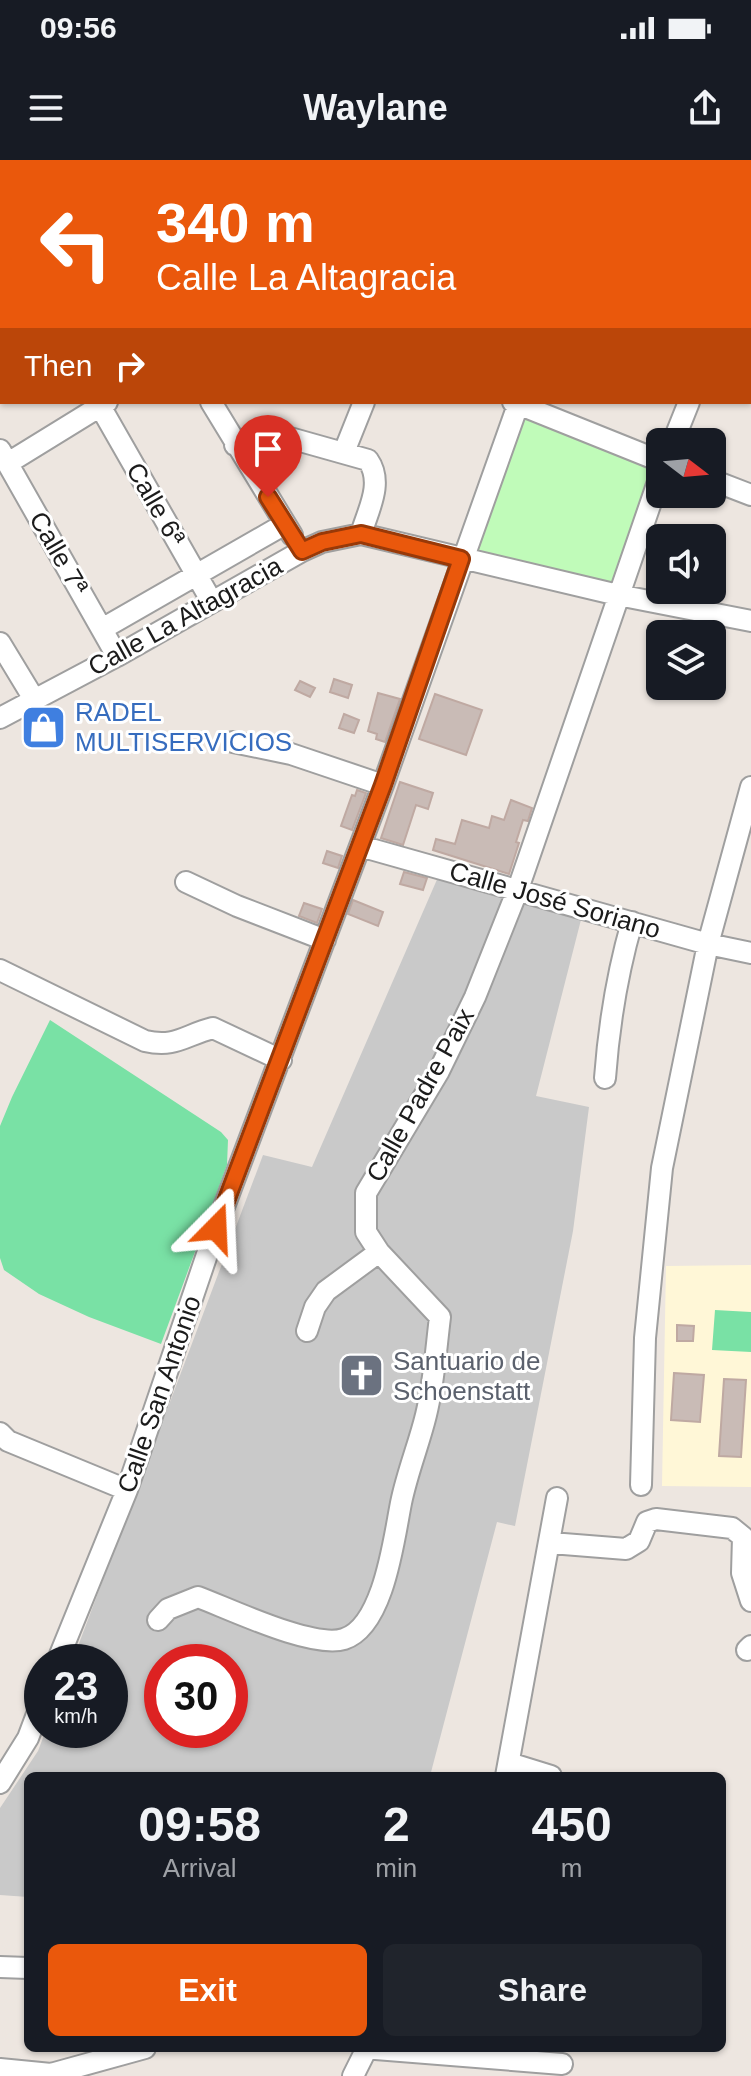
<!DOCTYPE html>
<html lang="en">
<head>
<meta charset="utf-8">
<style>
	:root { --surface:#171b24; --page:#20242c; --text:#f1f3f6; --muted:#9ea1a6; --accent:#ea580c }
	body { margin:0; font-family:Arial,sans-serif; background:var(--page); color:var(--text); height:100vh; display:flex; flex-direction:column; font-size:30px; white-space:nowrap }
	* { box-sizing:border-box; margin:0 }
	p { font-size:26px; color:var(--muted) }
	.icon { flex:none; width:44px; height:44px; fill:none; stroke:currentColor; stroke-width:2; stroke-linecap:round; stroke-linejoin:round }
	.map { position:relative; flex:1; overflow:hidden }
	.sheet { position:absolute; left:24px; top:1612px; width:702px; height:280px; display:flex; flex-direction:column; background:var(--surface); border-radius:12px; box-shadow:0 2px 6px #0004 }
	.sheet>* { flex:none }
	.banner { position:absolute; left:0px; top:0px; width:752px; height:244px; box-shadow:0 2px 6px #0004; background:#ea580c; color:#fff; overflow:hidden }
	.needle { width:52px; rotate:106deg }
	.tools { position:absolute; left:646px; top:268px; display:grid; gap:16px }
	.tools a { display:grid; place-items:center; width:80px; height:80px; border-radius:12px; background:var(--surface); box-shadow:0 2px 6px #0004; font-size:40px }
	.speed { position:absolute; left:24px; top:1484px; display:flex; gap:16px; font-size:40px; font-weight:700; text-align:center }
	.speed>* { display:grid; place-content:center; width:104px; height:104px; border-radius:50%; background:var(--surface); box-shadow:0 2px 6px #0004; line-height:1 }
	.speed small { font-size:20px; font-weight:400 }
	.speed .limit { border:12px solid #d22; background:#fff; color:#111 }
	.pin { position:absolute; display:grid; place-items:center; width:68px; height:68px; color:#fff; margin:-82px -34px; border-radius:50% 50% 50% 0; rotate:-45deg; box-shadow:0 0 8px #0007 }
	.pin .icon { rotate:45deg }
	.me { position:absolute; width:88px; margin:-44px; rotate:21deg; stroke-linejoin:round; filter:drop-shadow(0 0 6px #0008) }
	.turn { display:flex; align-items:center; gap:28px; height:168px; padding:0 24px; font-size:36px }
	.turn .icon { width:104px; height:104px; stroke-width:2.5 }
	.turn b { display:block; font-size:56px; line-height:68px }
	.then { display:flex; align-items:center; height:76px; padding:0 24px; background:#0003; gap:16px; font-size:30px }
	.eta { display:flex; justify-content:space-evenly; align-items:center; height:136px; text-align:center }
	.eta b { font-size:48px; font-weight:700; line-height:56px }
	.primary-button { display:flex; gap:16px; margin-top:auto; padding:16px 24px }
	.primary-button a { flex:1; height:92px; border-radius:12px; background:var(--accent); color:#fff; font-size:32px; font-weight:700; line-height:92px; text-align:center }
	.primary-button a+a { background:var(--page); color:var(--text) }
	.status { display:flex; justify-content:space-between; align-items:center; height:56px; padding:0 40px; background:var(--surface); direction:ltr }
	.status svg { height:22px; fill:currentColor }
	header { display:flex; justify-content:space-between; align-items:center; height:104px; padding:0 24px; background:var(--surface); font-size:36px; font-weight:700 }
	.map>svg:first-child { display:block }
</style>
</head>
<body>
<div class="status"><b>09:56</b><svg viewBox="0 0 49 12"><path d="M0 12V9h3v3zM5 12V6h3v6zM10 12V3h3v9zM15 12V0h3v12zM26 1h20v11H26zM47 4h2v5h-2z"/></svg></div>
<header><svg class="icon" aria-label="menu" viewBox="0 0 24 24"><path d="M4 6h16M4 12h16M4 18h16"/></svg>Waylane<svg class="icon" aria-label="share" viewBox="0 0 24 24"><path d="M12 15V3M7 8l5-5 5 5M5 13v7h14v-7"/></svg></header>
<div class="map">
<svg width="751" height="1916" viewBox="0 0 751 1916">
	<rect width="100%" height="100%" fill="#ede6e0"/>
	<path fill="#fff7d7" d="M751,1105V1327L662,1326L666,1106Z"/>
	<path fill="#c9c9c9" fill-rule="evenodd" d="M442,708L584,748L536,936L589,947L573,1071L515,1366L497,1362L430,1616H28V1737L0,1735V1648L38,1591L46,1570H110V1502H72L263,995L312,1007ZM162,1502H230V1570H162Z"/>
	<path fill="#c0fbb9" d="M524,255L652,309L611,424L475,389Z"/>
	<path fill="#79e1a5" d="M50,860L221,972L228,980L227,1005L161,1184L89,1157L39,1134L4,1110L0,1098V966L12,937Z
		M715,1150L751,1152V1192L712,1190Z"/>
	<path fill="#c9bbb6" stroke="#bfa9a2" stroke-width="2" d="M334,519L352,525L348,538L330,532Z
		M300,521L315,528L310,537L295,530Z
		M378,533L400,539L385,582L376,579L377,574L368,571Z
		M435,534L482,550L466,595L419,579Z
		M344,554L359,560L354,573L339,568Z
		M400,622L433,633L428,649L416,645L403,685L381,678Z
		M357,630L366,633L352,670L341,666L352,635L355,636Z
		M511,640L532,648L528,661L523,660L516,682L519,683L509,714L433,690L436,679L455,684L462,660L489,668L492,656L504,660Z
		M327,691L342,696L338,708L323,703Z
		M404,712L427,718L423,730L400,724Z
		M353,740L383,752L378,766L348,754Z
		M304,743L322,749L317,763L299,756Z
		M677,1165L694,1166L693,1181H677Z
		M674,1213L704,1215L700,1262L671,1260Z
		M724,1219L746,1220L741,1297L719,1296Z"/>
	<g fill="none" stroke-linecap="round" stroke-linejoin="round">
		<defs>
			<path id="minor" d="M146,0L152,2
				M43,2V0
				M447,2V0
				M598,2L599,0
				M0,129L2,123
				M211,242L292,375
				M513,242L660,301
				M100,246L212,442
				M673,282L689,242
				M235,285L259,272L265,271L368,300C384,323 368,350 361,374
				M0,290L117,496
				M344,292L364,242
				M8,303L107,242
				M712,320L751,335
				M102,469L285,364
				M0,483L34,539
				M0,558L117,496L302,391L322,382L361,374L618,435L751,461
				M233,582L291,594L383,625
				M360,686L708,784L751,793
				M186,722L237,746L325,780
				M0,810L145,881C176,888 185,875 213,868L281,900
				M605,918C609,864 617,814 632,762
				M307,1171L315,1147L326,1131L379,1092
				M0,1273L8,1281L127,1330
				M641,1325L645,1178L662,1008L708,784L751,627
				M551,1383L626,1389L639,1381L647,1362L656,1359L732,1368L743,1377L742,1413L751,1441
				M158,1460L168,1449L198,1437C230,1449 313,1489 344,1479C384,1466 394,1378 401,1343C407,1313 419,1284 426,1255C434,1223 436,1189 440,1157L379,1092L366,1072V1033L439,911L475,837L518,729L660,316
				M747,1490L751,1486
				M57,1502L127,1330L216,1068L383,625L519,242
				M509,1603L551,1616
				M506,1616L557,1338
				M0,1623L28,1578L42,1541
				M0,1807L28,1808
				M363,1888L562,1904
				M0,1909L51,1914L145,1888
				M353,1916L367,1888"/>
			<path id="major" d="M540,0L542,2
				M750,87H751"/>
		</defs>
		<use href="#minor" stroke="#9f9f9f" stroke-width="24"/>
		<use href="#major" stroke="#924600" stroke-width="28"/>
		<use href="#minor" stroke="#fff" stroke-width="20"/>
		<use href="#major" stroke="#ffbc93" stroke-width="24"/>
	</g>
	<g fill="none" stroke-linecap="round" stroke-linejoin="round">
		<defs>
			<path id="route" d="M216,1068L383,625L461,399L361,374L322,382L302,391L268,337"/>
		</defs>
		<use href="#route" stroke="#983908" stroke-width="20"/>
		<use href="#route" stroke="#ea580c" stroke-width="14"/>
	</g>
	<defs>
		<symbol id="shop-square" viewBox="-11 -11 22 22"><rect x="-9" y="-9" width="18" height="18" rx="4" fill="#3f7fe0" stroke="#fff"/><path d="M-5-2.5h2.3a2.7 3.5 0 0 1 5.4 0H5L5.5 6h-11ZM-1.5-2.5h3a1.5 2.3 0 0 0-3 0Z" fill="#fff"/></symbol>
		<symbol id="church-square" viewBox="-11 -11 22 22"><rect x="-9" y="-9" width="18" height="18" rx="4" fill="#6b7280" stroke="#fff"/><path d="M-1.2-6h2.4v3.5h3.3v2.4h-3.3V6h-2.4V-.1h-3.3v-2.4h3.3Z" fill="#fff"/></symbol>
	</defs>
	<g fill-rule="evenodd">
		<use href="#shop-square" x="18" y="542" width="51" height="51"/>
		<use href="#church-square" x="336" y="1190" width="51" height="51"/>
	</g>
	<g text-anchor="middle" stroke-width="6" stroke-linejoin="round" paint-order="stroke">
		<g font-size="26" fill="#1b1b1b" stroke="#fff">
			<text transform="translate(156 344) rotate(60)" y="9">Calle 6ª</text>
			<text transform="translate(59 393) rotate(60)" y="9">Calle 7ª</text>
			<text transform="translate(185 456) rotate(-29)" y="9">Calle La Altagracia</text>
			<text transform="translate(555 740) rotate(16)" y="9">Calle José Soriano</text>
			<text transform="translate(420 935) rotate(-61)" y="9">Calle Padre Paix</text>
			<text transform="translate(159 1234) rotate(-71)" y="9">Calle San Antonio</text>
		</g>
		<g font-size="26" fill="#366cbe" stroke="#fff" text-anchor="start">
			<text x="75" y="561">RADEL<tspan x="75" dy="30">MULTISERVICIOS</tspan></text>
		</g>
		<g font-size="26" fill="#5b616d" stroke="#fff" text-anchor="start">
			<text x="393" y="1210">Santuario de<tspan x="393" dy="30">Schoenstatt</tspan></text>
		</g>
	</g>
</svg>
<div class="tools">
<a><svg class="needle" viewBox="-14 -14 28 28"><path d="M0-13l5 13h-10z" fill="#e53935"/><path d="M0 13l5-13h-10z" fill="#9ea1a6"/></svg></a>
<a><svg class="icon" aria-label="sound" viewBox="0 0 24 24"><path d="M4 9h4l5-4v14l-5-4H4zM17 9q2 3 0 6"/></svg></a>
<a><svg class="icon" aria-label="layers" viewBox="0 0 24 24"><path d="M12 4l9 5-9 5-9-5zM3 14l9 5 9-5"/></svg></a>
</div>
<div class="speed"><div>23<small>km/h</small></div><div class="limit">30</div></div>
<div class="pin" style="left:268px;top:337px;background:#d93025"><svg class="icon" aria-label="arrive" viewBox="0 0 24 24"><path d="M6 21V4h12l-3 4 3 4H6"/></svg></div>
<svg class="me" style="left:216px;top:1068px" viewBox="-20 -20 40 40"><path d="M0-17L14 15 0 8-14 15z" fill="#ea580c" stroke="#fff" stroke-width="4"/></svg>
<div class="banner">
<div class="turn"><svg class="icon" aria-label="left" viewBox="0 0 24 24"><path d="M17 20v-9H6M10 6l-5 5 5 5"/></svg><div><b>340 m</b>Calle La Altagracia</div></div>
<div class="then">Then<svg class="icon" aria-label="right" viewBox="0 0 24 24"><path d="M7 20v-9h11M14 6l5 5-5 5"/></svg></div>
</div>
<section class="sheet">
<div class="eta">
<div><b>09:58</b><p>Arrival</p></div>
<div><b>2</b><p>min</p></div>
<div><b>450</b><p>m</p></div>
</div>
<div class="primary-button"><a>Exit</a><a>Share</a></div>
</section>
</div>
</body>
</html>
